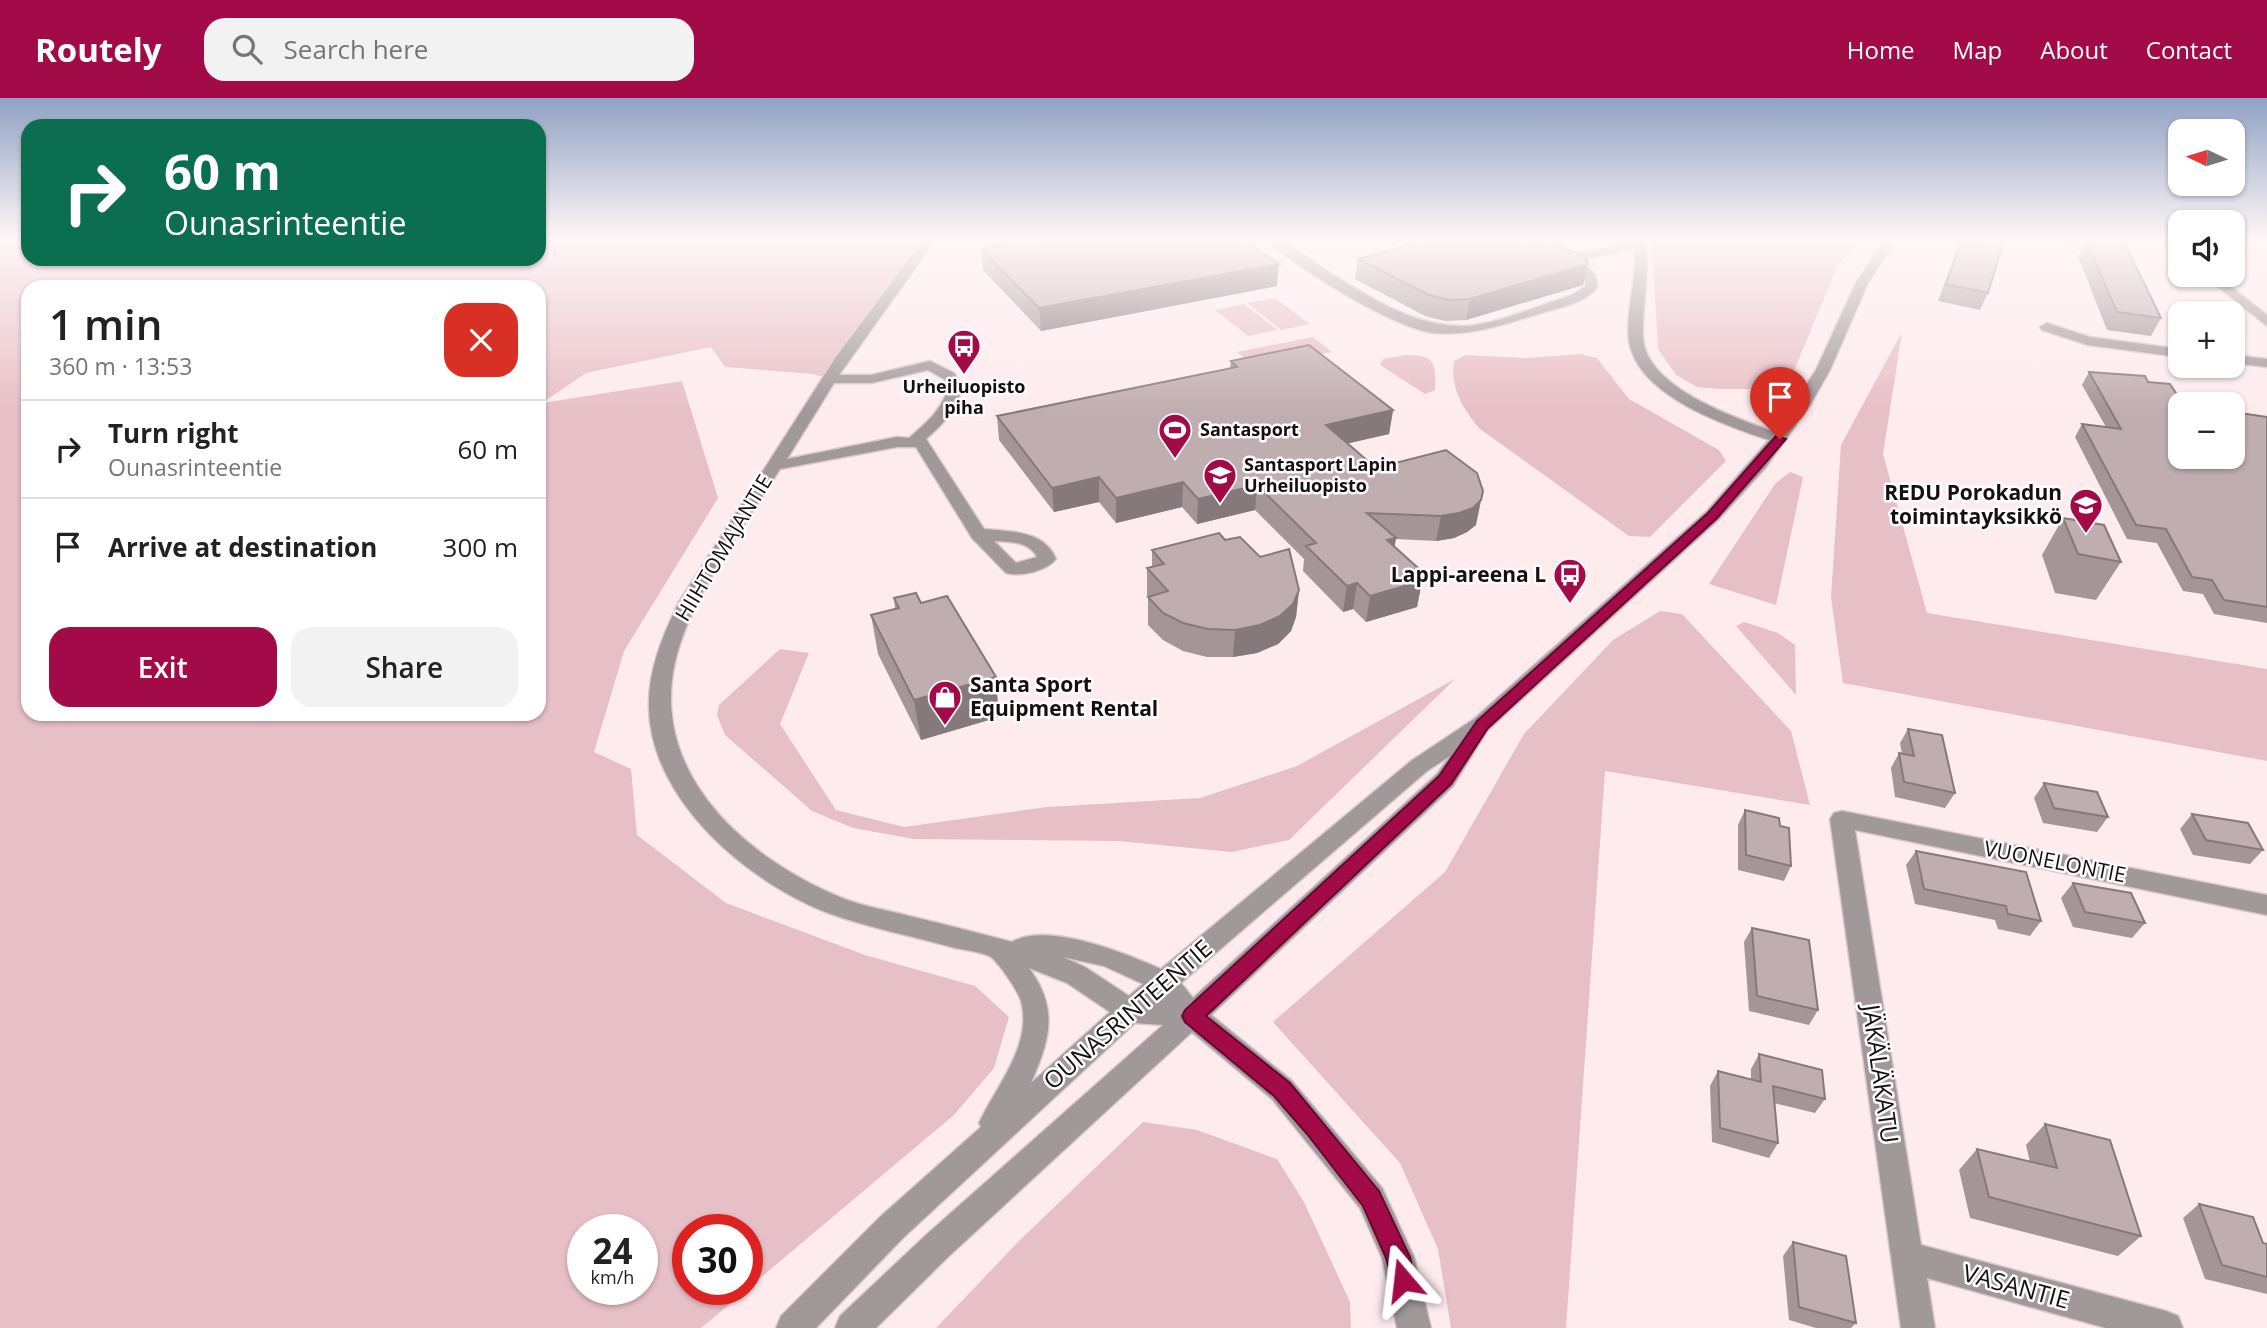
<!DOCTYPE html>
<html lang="en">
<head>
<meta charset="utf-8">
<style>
	:root { --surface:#fff; --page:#f2f2f2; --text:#222; --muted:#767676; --line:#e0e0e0; --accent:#a30a48 }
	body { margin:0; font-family:"Open Sans",sans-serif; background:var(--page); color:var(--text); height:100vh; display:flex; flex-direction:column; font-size:26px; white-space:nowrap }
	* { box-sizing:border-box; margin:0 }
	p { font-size:23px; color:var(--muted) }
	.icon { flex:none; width:38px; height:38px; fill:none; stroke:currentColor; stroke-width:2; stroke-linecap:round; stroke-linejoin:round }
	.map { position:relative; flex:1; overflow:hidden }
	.panel { position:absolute; left:21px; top:182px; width:525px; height:441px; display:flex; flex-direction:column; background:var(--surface); border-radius:21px; box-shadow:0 2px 5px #0004 }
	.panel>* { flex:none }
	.banner { position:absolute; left:21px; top:21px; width:525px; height:147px; border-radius:21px; box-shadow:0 2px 5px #0004; background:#0b6e4f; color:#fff; overflow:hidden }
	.needle { width:46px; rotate:274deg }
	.controls { position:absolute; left:2168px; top:21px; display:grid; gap:14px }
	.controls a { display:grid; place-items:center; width:77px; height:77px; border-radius:14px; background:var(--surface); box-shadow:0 2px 5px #0004; font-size:35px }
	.speed { position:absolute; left:567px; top:1116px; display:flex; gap:14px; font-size:35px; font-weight:700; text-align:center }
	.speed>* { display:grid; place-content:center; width:91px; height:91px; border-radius:50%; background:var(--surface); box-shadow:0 2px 5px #0004; line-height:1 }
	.speed small { font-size:18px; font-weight:400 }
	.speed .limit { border:10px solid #d22; background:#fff; color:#111 }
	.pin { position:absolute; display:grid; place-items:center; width:60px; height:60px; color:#fff; margin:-72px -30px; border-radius:50% 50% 50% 0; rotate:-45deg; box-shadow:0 0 7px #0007 }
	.pin .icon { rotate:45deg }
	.me { position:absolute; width:77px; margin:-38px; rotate:343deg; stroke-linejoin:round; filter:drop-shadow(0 0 5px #0008) }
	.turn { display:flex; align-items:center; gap:24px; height:147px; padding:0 28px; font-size:32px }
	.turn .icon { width:91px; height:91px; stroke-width:2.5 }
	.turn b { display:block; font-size:49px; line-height:60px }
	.round { display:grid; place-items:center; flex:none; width:74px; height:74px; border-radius:21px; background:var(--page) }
	.head { display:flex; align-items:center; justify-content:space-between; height:119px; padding:0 28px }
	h1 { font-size:42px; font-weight:600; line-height:52px }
	.action { display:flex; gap:14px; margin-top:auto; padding:14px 28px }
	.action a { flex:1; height:80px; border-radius:21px; background:var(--accent); color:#fff; font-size:28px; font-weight:600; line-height:80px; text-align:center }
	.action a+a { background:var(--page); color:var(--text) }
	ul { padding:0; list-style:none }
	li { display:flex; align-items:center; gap:21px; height:98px; padding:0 28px; border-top:2px solid var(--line) }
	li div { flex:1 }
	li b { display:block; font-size:26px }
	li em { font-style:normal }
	header { display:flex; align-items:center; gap:42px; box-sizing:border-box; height:98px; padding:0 35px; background:var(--accent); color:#fff }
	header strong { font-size:33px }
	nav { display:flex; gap:38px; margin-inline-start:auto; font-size:24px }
	.search { width:490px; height:63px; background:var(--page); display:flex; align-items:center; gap:18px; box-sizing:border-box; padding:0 24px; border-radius:21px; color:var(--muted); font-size:26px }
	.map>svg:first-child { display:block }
</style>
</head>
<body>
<header>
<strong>Routely</strong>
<div class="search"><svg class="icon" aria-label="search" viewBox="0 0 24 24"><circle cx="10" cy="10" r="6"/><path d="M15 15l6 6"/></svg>Search here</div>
<nav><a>Home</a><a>Map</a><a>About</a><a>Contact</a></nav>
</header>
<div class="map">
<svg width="2267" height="1230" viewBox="0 0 2267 1230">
	<rect width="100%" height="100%" fill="#feebee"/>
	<path fill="#e7bfc6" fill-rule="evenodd" d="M0,141H28V161H539V141H930L830,281L813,276L725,269L711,249L586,275L542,305L682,283L718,400L624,553L594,654L631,671L637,737L726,805L865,857L975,888L1009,919L994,970L954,1017L747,1191V1132H688V1192H747L701,1230H0ZM28,189H539V616H28ZM583,1132H642V1192H583Z
		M1665,141H1860L1838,167L1790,282L1766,291H1719L1697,289L1676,277L1658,251L1652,146Z
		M1275,200L1310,226L1281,232L1247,205Z
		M1244,206L1278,232L1248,238L1215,212Z
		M1902,234L1883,356L1927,515L2267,571V663L1843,585L1831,499L1841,347Z
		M1313,239L1332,254L1255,269L1237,254Z
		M1581,256L1597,260L1629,301L1719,352L1726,363L1650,439L1629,438L1480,331C1463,311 1450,290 1454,263L1466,257L1527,260Z
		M1405,257C1435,257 1436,264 1435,292L1425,296L1380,267L1383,261Z
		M1790,374L1803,379L1776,507L1709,486L1775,386Z
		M1660,513L1682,516L1791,633L1810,707L1605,673L1566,1230H1451L1438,1151L1400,1065L1273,924L1445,774L1524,636L1613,542Z
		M1744,524L1778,535L1795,547L1796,597L1736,528Z
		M780,551L809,555L780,626L836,712L904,729L1047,709L1200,700L1297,668L1455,581L1289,742L1232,754L1119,743L914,741L853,730L812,713L725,637L717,617L719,607Z
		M1143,1024L1197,1032L1277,1061L1304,1104L1350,1204L1351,1230H936L1019,1143Z"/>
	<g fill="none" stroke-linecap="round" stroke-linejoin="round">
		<defs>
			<path id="minor" d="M924,141H936L839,277H871L930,263L954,275L962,287C959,310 942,327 926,341L984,431C1011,434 1044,432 1056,461C1046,473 1021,479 1006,475L972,440L916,349H897L780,371C745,427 701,484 680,546C640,667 740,758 842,800C864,809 887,812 909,818C944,826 978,835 1012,844C1047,823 1127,856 1161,871L1411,663L1474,621L1707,413L1769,342C1724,327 1637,297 1629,243C1625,212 1638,181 1634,151L1581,162L1595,176L1598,189C1582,207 1557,210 1535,217C1502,227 1471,238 1435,235C1397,232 1294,169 1266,141C1290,141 1307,161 1327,173C1371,200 1421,234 1475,227C1504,223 1543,206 1572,197L1586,188C1584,175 1577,170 1567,164V158L1633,144L1632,141H1644C1651,174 1642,205 1643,238C1644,289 1735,320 1775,334L1816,272L1856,185L1885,141H1897L1868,185L1830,272L1810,307L1766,369L1719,421L1487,633L1453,688L1211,917L1292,983L1382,1090L1414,1159L1431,1230H1397L1382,1160L1360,1110L1272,1001L1192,934L948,1159L876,1230H835L840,1218L926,1137L1163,927L1135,925L903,1140L816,1230H776L781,1218L881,1118L981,1029L979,1025C996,988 1033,947 1021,903C1018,893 999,865 991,859C982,854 965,852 955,850C913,838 869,830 828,815C748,784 651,703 649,610C648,572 663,537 679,504L836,259ZM928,272L944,281L948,287C944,311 926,325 909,340L897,339L787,361L834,285H871ZM994,443C1010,444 1029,443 1037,459L1016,465ZM1450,658L1437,676L1193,900L1181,885L1427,673ZM1063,859L1104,868L1143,886L1129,898L1085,869ZM1029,870L1067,885L1110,914L1031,985C1050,941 1059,911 1029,870Z
				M2160,141H2173L2180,148V157H2176Z
				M2203,177H2216L2267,217V228Z
				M2047,225L2090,239L2180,251V259L2088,247L2042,232L2040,229Z
				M2233,257L2267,261V269L2233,265Z
				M1842,713L2267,797V817L1855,732L1921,1147L2166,1213L2178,1218L2183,1230H2106L1927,1180L1935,1230H1901L1830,721L1834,715Z"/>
		</defs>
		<use href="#minor" stroke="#d9c8ca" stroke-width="3"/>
		<use href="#minor" fill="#a09899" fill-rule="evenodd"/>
	</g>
	<path fill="#a59597" d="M1430,141H1562L1550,144L1588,166L1583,187L1466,222L1445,223L1425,218L1355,181L1358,161Z
		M1961,141L1988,195L1980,212L1938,203Z
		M2042,141H2097L2096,143L2161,220L2151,238L2107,232L2078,158L2083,148Z
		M981,151L1277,188L1041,233L983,172Z
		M1231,263L1393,312L1389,336L1348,345L1376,370L1476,427L1467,434L1454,440L1436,443L1396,441L1394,449L1416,479L1422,483L1417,509L1366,524L1353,511L1343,514L1303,473L1304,461L1255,412L1197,426L1182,409L1116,425L1099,404L1054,414L999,342L997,318L1230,270Z
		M2089,274L2180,359L2267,319V525L2214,516L2203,496L2183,493L2157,445L2127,441L2075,339L2082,326L2106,329L2082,287Z
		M2063,420L2121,464L2096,502L2055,495L2042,457Z
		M1225,442L1260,459L1299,492L1296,519L1291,533L1278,546L1257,555L1233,559H1207L1183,553L1163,542L1148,527V499L1147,497V470L1152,469V452Z
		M894,500L921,505L999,619L921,642L878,556L871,517L895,511Z
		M1908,631L1955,695L1945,710L1895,699L1891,670L1899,655L1902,656L1900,645Z
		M2044,685L2108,719L2097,734L2043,725L2034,700Z
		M1745,712L1791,768L1784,783L1738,772V727Z
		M2192,716L2263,752L2250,766L2193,757L2180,731Z
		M1916,753L2041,823L2030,838L1998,831L1995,822L1915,806L1906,767Z
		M2073,785L2145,825L2132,840L2073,829L2061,800Z
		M1752,830L1818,912L1809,927L1749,913L1744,844Z
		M1759,956L1825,1001L1815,1015L1774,1005L1778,1045L1769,1060L1712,1044L1710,988L1718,973L1751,982V971Z
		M2045,1026L2141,1138L2118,1158L1970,1120L1959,1072L1977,1051L2030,1064L2026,1047Z
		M2199,1106L2263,1145L2267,1146V1196L2205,1181L2183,1120Z
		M1793,1144L1856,1225L1851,1230H1816L1789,1222L1783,1158Z"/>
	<path fill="#86797b" d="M1521,141H1562L1519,153Z
		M1279,166L1277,188L1041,233L1039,210Z
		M1588,166L1583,187L1466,222L1470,201Z
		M1393,312L1389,336L1324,351L1326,327Z
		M1099,379V404L1054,414L1052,390Z
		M1183,384L1182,409L1116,425V400Z
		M1257,387L1255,412L1197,426L1198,401Z
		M1483,393L1476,427L1467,434L1454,440L1436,443L1441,418Z
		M1396,440L1392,465L1387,442Z
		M1418,470L1415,485L1422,483L1417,509L1366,524L1370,498L1410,473Z
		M1357,485L1353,511L1343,514L1347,488Z
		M1299,492L1296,519L1291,533L1278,546L1257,555L1233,559L1235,532Z
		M996,579L999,619L921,642L914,602Z"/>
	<path fill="#c0adb0" stroke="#86797b" stroke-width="2" d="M1038,141H1243L1279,166L1039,210L981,151Z
		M1430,141H1543L1585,159L1588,166L1470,201L1449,202L1429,197L1358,161Z
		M1962,141H1982L2003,145L1988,195L1946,186Z
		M2086,142L2125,146L2161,220L2117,214Z
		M1309,247L1393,312L1326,327L1376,370L1446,352L1477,375L1483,393L1481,402L1473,410L1459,415L1441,418L1367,415L1396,440L1387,442L1418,470L1410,473L1422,483L1370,498L1357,485L1347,488L1306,448L1316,445L1257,387L1198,401L1183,384L1116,400L1099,379L1052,390L997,318L1237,269L1231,263Z
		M2089,274L2145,278L2148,284L2170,286L2183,306H2180V359H2233V314L2267,319V509L2224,502L2212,482L2192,479L2166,431L2136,427L2082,326L2121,331Z
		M2063,420L2104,427L2121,464L2078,456Z
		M1219,435L1225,442L1240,439L1260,459L1289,451L1299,492L1293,506L1280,518L1260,527L1235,532L1208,531L1183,525L1163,515L1148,499L1168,493L1147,470L1164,466L1152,452Z
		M916,495L921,505L947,498L996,579L914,602L871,517L899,510L894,500Z
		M1908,631L1942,637L1955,695L1904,684L1899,655L1914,658Z
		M2044,685L2097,694L2108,719L2054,710Z
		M1745,712L1779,720L1780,728L1789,730L1791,768L1746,757Z
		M2192,716L2248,725L2263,752L2206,742Z
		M1916,753L2026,774L2041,823L2008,816L2006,808L1924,791Z
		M2073,785L2131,795L2145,825L2085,814Z
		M1752,830L1809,842L1818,912L1757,898Z
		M1759,956L1822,972L1825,1001L1773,988L1778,1045L1720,1030L1718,973L1761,984Z
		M2045,1026L2110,1042L2141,1138L1989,1099L1977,1051L2057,1070Z
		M2199,1106L2253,1119L2263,1145L2267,1146V1179L2222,1167Z
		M1793,1144L1846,1158L1856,1225L1799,1209Z"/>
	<linearGradient id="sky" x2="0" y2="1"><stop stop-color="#90a2c4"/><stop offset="0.45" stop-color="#fff6f7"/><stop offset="1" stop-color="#fff6f7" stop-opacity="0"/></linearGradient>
	<rect width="2267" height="314" fill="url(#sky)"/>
	<path fill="#a30a48" stroke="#6a062f" stroke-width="2" d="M1776,338L1786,341L1717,420L1488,630L1451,686L1206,918L1290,985L1379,1093L1410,1159L1415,1182L1412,1191L1403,1194L1394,1191L1386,1160L1363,1108L1307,1036L1274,998L1185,924L1182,918L1185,912L1439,678L1477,623L1708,415Z"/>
	<defs>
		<symbol id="bus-pin" viewBox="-11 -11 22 30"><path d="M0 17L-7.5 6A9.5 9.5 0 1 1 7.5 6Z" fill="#a30a48" stroke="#fdfdfd"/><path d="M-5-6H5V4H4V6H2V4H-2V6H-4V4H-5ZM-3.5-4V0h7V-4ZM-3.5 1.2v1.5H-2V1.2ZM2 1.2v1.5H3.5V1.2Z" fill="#fff"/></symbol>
		<symbol id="stadium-pin" viewBox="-11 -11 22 30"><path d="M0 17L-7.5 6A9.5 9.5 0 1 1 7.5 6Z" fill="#a30a48" stroke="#fdfdfd"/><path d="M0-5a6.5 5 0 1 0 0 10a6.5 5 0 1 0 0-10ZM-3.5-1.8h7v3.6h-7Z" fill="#fff"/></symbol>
		<symbol id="school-pin" viewBox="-11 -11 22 30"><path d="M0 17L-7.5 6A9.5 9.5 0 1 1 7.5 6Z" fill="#a30a48" stroke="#fdfdfd"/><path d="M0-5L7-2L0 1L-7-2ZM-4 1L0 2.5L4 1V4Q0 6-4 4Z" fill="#fff"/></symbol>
		<symbol id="shop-pin" viewBox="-11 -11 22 30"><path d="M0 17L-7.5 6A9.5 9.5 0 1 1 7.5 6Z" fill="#a30a48" stroke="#fdfdfd"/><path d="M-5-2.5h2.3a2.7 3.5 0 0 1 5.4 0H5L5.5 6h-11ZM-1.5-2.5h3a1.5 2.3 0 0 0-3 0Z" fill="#fff"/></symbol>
	</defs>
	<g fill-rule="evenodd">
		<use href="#bus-pin" x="945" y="229" width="38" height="52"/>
		<use href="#stadium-pin" x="1156" y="313" width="38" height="52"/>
		<use href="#school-pin" x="1201" y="358" width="38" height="52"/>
		<use href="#school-pin" x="2067" y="388" width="38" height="52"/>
		<use href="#bus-pin" x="1551" y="458" width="38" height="52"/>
		<use href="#shop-pin" x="926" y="580" width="38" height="52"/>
	</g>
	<g text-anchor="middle" stroke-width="5" stroke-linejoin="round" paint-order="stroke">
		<g font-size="18" font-weight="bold" fill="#150f10" stroke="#fdfdfd" text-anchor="start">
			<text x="964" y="295" text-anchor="middle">Urheiluopisto<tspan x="964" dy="21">piha</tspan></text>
			<text x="1200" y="338">Santasport</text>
			<text x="1244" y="373">Santasport Lapin<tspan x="1244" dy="21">Urheiluopisto</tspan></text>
		</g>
		<g font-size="21" font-weight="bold" fill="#150f10" stroke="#fdfdfd" text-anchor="end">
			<text x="2062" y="402">REDU Porokadun<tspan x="2062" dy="24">toimintayksikkö</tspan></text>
			<text x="1546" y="484">Lappi-areena L</text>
			<text x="970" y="594" text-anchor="start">Santa Sport<tspan x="970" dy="24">Equipment Rental</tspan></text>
		</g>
		<g font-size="21" fill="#150f10" stroke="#fdfdfd">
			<text transform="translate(724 450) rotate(-59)" y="7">HIIHTOMAJANTIE</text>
			<text transform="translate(2055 764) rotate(11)" y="7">VUONELONTIE</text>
		</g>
		<g font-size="24" fill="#150f10" stroke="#fdfdfd">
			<text transform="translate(1128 917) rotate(-41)" y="8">OUNASRINTEENTIE</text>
			<text transform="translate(1880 976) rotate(82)" y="8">JÄKÄLÄKATU</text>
			<text transform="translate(2016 1189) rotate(15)" y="8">VASANTIE</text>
		</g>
	</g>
</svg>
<div class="controls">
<a><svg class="needle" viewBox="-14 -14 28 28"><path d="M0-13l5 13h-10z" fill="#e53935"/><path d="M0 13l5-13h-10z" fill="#767676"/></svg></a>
<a><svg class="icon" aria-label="sound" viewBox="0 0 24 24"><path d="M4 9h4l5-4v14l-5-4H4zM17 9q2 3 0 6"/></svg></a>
<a>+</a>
<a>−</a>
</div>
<div class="speed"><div>24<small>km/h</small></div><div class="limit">30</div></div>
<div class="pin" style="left:1780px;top:341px;background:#d93025"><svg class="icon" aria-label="arrive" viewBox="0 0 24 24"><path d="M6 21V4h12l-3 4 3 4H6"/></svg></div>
<svg class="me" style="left:1403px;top:1182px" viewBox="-20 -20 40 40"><path d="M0-17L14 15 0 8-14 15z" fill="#a30a48" stroke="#fff" stroke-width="4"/></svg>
<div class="banner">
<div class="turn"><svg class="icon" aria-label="right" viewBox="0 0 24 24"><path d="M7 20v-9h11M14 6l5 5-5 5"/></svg><div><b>60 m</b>Ounasrinteentie</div></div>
</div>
<section class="panel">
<div class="head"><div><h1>1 min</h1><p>360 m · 13:53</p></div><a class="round" style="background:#d93025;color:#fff"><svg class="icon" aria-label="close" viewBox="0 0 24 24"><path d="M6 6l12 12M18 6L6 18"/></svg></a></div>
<ul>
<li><svg class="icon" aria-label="right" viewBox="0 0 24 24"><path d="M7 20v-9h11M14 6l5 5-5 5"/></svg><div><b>Turn right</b><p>Ounasrinteentie</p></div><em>60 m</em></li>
<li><svg class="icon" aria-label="arrive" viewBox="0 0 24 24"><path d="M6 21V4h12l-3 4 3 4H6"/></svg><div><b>Arrive at destination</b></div><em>300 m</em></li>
</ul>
<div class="action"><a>Exit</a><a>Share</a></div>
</section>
</div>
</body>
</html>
